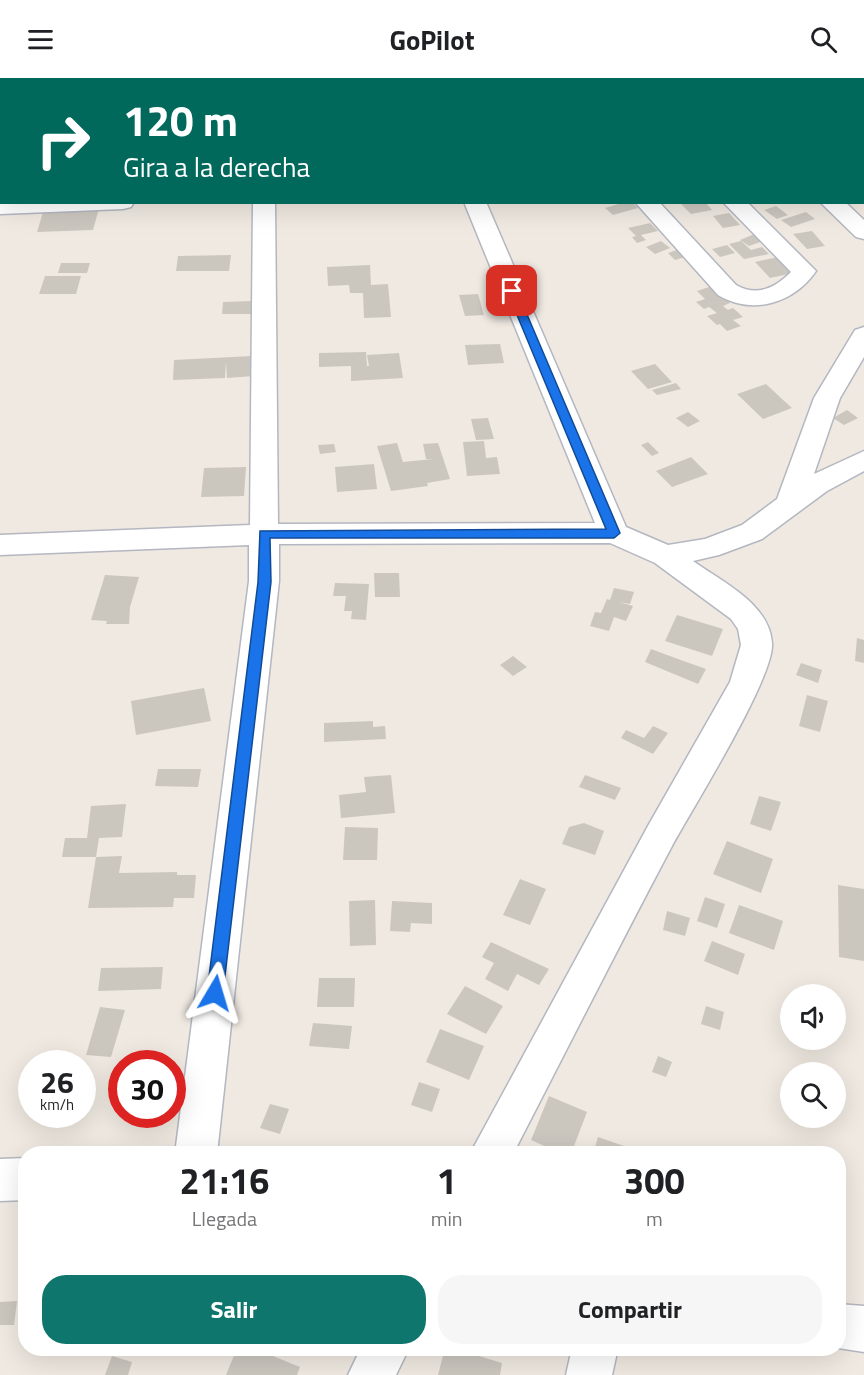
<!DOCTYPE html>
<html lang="es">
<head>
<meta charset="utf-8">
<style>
	:root { --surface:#fff; --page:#f6f6f6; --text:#202124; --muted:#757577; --accent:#0f766e }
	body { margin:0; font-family:"Titillium Web",sans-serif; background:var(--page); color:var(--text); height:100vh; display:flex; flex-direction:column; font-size:22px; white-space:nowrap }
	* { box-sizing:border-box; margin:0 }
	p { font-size:20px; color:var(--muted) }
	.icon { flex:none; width:33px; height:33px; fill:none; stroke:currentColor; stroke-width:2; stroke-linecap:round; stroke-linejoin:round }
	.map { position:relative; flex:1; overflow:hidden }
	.panel { position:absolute; left:18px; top:1068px; width:828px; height:210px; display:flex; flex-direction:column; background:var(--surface); border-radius:24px; box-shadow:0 6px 24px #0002 }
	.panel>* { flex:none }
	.top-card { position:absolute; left:0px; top:0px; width:864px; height:126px; box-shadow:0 6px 24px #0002; background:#00695c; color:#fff; overflow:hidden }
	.buttons { position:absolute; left:780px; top:906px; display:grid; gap:12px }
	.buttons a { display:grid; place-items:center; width:66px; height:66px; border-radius:50%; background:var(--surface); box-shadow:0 6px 24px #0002; font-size:30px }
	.speed { position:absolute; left:18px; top:972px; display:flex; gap:12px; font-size:30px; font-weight:700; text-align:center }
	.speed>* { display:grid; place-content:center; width:78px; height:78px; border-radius:50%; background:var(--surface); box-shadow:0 6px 24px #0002; line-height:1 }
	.speed small { font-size:15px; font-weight:400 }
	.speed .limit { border:9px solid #d22; background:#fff; color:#111 }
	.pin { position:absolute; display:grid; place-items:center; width:51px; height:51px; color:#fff; margin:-26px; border-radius:12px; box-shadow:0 3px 9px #0006 }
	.me { position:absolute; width:66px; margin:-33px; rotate:7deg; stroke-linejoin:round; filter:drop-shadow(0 0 4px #0008) }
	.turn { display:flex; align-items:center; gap:21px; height:126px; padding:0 24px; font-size:27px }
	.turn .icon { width:78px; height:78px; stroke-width:2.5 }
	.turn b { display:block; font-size:42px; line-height:51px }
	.eta { display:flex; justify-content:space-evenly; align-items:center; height:102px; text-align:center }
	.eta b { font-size:36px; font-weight:700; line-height:42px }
	.cta { display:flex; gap:12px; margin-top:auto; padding:12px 24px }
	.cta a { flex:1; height:69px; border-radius:24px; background:var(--accent); color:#fff; font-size:24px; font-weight:700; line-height:69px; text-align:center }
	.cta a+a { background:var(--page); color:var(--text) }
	header { display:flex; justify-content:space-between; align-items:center; height:78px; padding:0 24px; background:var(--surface); font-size:27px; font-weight:700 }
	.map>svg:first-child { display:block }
</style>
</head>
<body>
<header><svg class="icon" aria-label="menu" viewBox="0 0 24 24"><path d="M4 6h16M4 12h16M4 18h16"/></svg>GoPilot<svg class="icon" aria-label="search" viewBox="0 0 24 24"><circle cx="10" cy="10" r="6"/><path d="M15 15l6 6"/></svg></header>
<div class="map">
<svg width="864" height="1297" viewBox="0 0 864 1297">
	<rect width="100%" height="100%" fill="#efe9e1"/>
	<path fill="#cbc7bf" d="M625,124H632L638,130L613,137L605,130Z
		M705,124L712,132L691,136L681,126Z
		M100,127L93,152L37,154L44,131Z
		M776,128L788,137L777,141L764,132Z
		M806,134L815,141L791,149L781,142Z
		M729,135L740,147L723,150L713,138Z
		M650,145L658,153L641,157L646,162L637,165L632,159L636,158L628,150Z
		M812,153L825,168L807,171L793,156Z
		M759,154L769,161L749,168L740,162Z
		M661,163L670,170L655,176L646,169Z
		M741,163L751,172L762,169L769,176L744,181L729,166Z
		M727,167L735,175L720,179L712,171Z
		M677,172L685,179L675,182L668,175Z
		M231,177L229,193H176L178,178Z
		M778,179L793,195L770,200L755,184Z
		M61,185H90L87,195H58Z
		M370,187L371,207L388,206L391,239L364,240L363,215H350L349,207L328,208L327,189Z
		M45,198H81L76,216H39Z
		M712,208L730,225L723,228L728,232L733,230L743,239L733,242L741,248L727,253L720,246L717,247L707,238L717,235L709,229L704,231L696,224L705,221L697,213Z
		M478,216L484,237L465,238L459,217Z
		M252,223L251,236H222L223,224Z
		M500,266L504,285L468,287L465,267Z
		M366,274L367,288H369L367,277L399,275L403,300L351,303V288L319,289V275Z
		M252,278L254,298L227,300L226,284L225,300L173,302L174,282Z
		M655,286L672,304L648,311L631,293Z
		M676,305L681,311L657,317L652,312Z
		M766,306L782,321L792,330L763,341L737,316Z
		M847,332L858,340L844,347L833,340Z
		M688,334L700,343L688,349L676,340Z
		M488,340L494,361L476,362L471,341Z
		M484,363L486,380L497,379L500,396L467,398L463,364Z
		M648,364L659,375L652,378L641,367Z
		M397,365L403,384L433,381H426L423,366L438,365L450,401L427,405L428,408L391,413L377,368Z
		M334,366L336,374L320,376L318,367Z
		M691,379L708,396L672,409L656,393Z
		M374,386L377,411L337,414L335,389Z
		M246,389L244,418L201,419L204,390Z
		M374,495H399L400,519H375Z
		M105,497L139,499L130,529L129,546H106L107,543L91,542Z
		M335,505L369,506L366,542L351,541L352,533H344L346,518H333Z
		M614,510L634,514L630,526L619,524L633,528L626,543L614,539L609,553L590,548L595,534L601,535L607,521L610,522Z
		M677,537L723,551L712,578L665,563Z
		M857,560L864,562V585L855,583Z
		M651,571L678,581L706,591L698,606L645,584Z
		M513,578L527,589L513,598L500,587Z
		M801,585L822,592L818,605L796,597Z
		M204,610L211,643L136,657L131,623Z
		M807,617L828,623L820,654L799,648Z
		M373,643V649L385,648L386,661L324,664V645Z
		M653,648L668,655L653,676L621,660L626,652L644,660Z
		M158,691H201L198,709L155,708Z
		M391,697L395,735L341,740L339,717L366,714L364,699Z
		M585,697L621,710L615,722L579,709Z
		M759,718L781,724L771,753L750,746Z
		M126,726L122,759L99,760L96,779H62L65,760H87L91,728Z
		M584,745L604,753L595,777L562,766L569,749Z
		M345,749L378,750L377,782H343Z
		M727,763L773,781L761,815L713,796Z
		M122,778L119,795L177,794V797H196L194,820H174L173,829L88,830L96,779Z
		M520,801L546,811L530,847L503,837Z
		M838,807L864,811V883L839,879Z
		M705,819L725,826L717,850L697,843Z
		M375,822L376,867L350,868L349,823Z
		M392,823L432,825V846L411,845L410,854L390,853Z
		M739,827L783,843L774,872L729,855Z
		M667,833L690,840L685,858L663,852Z
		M712,863L745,876L738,897L704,883Z
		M491,864L549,891L539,907L517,896L508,913L485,901L494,885L482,879Z
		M163,889L161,911L98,913L101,890Z
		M319,900H355L354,929H317Z
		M465,908L503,928L486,956L447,936Z
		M706,928L724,934L720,952L701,946Z
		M100,929L125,932L111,979L86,977Z
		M313,945L352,948L349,971L309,968Z
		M440,951L484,968L469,1002L426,984Z
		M658,978L672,984L666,999L652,994Z
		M419,1004L440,1011L432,1034L411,1027Z
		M549,1018L587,1034L571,1076H562L531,1062Z
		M270,1026L289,1031L280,1056L260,1050Z
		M598,1059L624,1068L622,1076H593Z
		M17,1223L14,1247H0V1224Z
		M237,1270H270L268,1276L300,1289L297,1297H226Z
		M445,1270H453L502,1285L500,1297H438Z
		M112,1278L132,1284L128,1297H105Z"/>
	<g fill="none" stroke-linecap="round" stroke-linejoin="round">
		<defs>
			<path id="minor" d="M25,0H45V2H25Z
				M395,0H416L417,2H396Z
				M681,0H702L703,2H682Z
				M0,122L2,124H134L131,129L123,131L0,136Z
				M253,124H275L278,446L595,445L464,124H486L626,449L668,467L705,461L742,447L777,421L814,320L855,252L864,249V279L840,320L814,396L864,373V393L827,413L762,461L719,477L693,483C722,504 769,525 772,565C775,599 692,731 672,768C618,870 566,973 513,1076H470L648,748L730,604L741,567L738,551L731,541L655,485L610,465L279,466V503L217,1076H175L249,503V467L0,477V457L250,447Z
				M635,124H659L736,207C757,219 775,210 791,194L723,124H747L816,193C794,225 753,238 718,217Z
				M820,124H845L864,142V161L856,159Z
				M26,1080V1122L0,1123V1081Z
				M838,1226L864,1228V1274L838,1270Z
				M361,1270H409L396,1297H348Z
				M572,1270H618L612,1297H566Z"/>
		</defs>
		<use href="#minor" stroke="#b4b7c1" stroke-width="3"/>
		<use href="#minor" fill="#fff" fill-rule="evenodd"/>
	</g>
	<path fill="#1a73e8" stroke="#114b97" stroke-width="1.5" d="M512,210L517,213L620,455L614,460H270L271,504L223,915L221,920L215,922L209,920L207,915L258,504L260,453L606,451L507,213Z"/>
</svg>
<div class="buttons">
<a><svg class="icon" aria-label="sound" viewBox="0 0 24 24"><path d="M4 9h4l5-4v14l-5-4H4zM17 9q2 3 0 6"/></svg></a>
<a><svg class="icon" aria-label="search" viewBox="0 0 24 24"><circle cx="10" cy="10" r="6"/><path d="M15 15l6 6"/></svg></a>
</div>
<div class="speed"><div>26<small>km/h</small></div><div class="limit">30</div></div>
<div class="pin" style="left:512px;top:213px;background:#d93025"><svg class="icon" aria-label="arrive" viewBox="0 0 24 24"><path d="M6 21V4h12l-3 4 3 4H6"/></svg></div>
<svg class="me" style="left:215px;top:915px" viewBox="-20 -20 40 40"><path d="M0-17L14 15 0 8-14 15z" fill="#1a73e8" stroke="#fff" stroke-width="4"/></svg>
<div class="top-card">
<div class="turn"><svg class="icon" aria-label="right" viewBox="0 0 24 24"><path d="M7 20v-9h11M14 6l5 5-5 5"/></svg><div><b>120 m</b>Gira a la derecha</div></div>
</div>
<section class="panel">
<div class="eta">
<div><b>21:16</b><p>Llegada</p></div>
<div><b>1</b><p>min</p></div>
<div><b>300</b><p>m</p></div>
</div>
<div class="cta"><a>Salir</a><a>Compartir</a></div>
</section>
</div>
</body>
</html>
